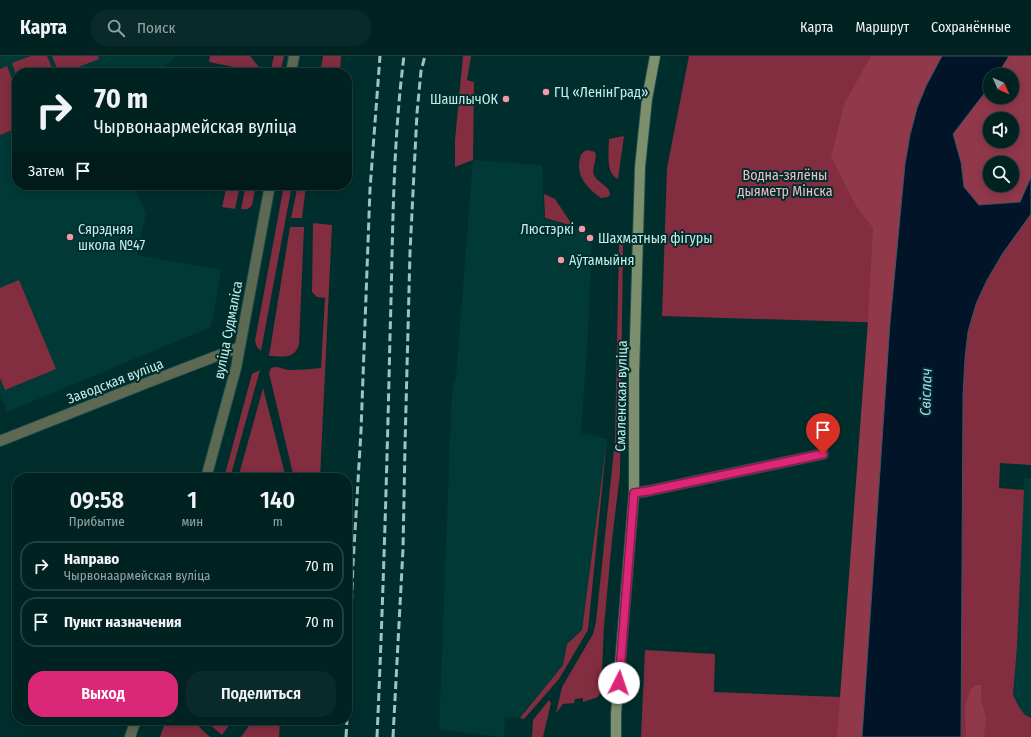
<!DOCTYPE html>
<html lang="ru">
<head>
<meta charset="utf-8">
<style>
	:root { --surface:#002221; --page:#0a2a2a; --text:#f1f3f6; --muted:#95a4a5; --line:#223f3f; --accent:#db2777 }
	body { margin:0; font-family:"Fira Sans Condensed",sans-serif; background:var(--page); color:var(--text); height:100vh; display:flex; flex-direction:column; font-size:15px; white-space:nowrap }
	* { box-sizing:border-box; margin:0 }
	p { font-size:13px; color:var(--muted) }
	.icon { flex:none; width:22px; height:22px; fill:none; stroke:currentColor; stroke-width:2; stroke-linecap:round; stroke-linejoin:round }
	.map { position:relative; flex:1; overflow:hidden }
	.drawer { position:absolute; left:12px; top:417px; width:340px; height:252px; display:flex; flex-direction:column; background:var(--surface); border-radius:16px; box-shadow:0 2px 10px #0003,0 0 0 1px var(--line) }
	.drawer>* { flex:none }
	.banner { position:absolute; left:12px; top:12px; width:340px; height:122px; border-radius:16px; box-shadow:0 2px 10px #0003,0 0 0 1px var(--line); background:#002221; color:var(--text); overflow:hidden }
	.needle { width:26px; rotate:135deg }
	.fabs { position:absolute; left:983px; top:12px; display:grid; gap:8px }
	.fabs a { display:grid; place-items:center; width:36px; height:36px; border-radius:50%; background:var(--surface); box-shadow:0 2px 10px #0003,0 0 0 1px var(--line); font-size:20px }
	.pin { position:absolute; display:grid; place-items:center; width:34px; height:34px; color:#fff; margin:-41px -17px; border-radius:50% 50% 50% 0; rotate:-45deg; box-shadow:0 0 4px #0007 }
	.pin .icon { rotate:45deg }
	.me { position:absolute; width:44px; margin:-22px; rotate:4deg; stroke-linejoin:round; filter:drop-shadow(0 0 3px #0008) }
	.turn { display:flex; align-items:center; gap:14px; height:84px; padding:0 16px; font-size:18px }
	.turn .icon { width:52px; height:52px; stroke-width:2.5 }
	.turn b { display:block; font-size:28px; line-height:34px }
	.then { display:flex; align-items:center; height:38px; padding:0 16px; background:#0003; gap:8px; font-size:15px }
	.eta { display:flex; justify-content:space-evenly; align-items:center; height:68px; text-align:center }
	.eta b { font-size:24px; font-weight:600; line-height:28px }
	.button { display:flex; gap:8px; margin-top:auto; padding:8px 16px }
	.button a { flex:1; height:46px; border-radius:16px; background:var(--accent); color:#fff; font-size:16px; font-weight:600; line-height:46px; text-align:center }
	.button a+a { background:var(--page); color:var(--text) }
	ul { padding:0; list-style:none }
	li { display:flex; align-items:center; gap:12px; height:50px; margin:0 8px 6px; padding:0 8px; border:2px solid var(--line); border-radius:16px }
	li div { flex:1 }
	li b { display:block; font-size:15px }
	li em { font-style:normal }
	header { display:flex; align-items:center; gap:24px; box-sizing:border-box; height:56px; padding:0 20px; background:var(--surface); border-bottom:1px solid var(--line) }
	header strong { font-size:19px }
	nav { display:flex; gap:22px; margin-inline-start:auto; font-size:14px }
	.search { width:280px; height:36px; background:var(--page); display:flex; align-items:center; gap:10px; box-sizing:border-box; padding:0 14px; border-radius:16px; color:var(--muted); font-size:15px }
	.map>svg:first-child { display:block }
</style>
</head>
<body>
<header>
<strong>Карта</strong>
<div class="search"><svg class="icon" aria-label="search" viewBox="0 0 24 24"><circle cx="10" cy="10" r="6"/><path d="M15 15l6 6"/></svg>Поиск</div>
<nav><a>Карта</a><a>Маршрут</a><a>Сохранённые</a></nav>
</header>
<div class="map">
<svg width="1031" height="681" viewBox="0 0 1031 681">
	<rect width="100%" height="100%" fill="#002e2c"/>
	<path fill="#003936" d="M0,0H176L157,17H17V129H133L146,157L137,199L221,214L211,271L7,356L0,338Z
		M473,104L542,109L544,163L592,177L588,279L581,377L607,383L582,574L567,588L563,609L520,662L505,661L504,681L439,674L452,333L456,322Z
		M1024,422H1031V662L1026,660L1018,651L1013,639L1017,591Z"/>
	<path fill="#822d40" d="M31,0H47L54,17H17V22L12,7Z
		M52,0H98L99,3L63,17H59Z
		M210,0H250L263,16V17H248L249,14L209,6Z
		M274,0H284L280,17H270Z
		M323,0H341L340,17H320Z
		M463,0H471L467,24L474,26L473,104L455,111V84Z
		M689,0H942L937,7L905,108L890,267L662,260L667,112Z
		M7,10L17,36V72L0,79V13Z
		M624,80L618,123C605,118 609,94 609,83Z
		M588,94L595,96C598,104 591,111 594,119C598,128 610,129 610,139L608,141L601,142C588,133 575,120 580,102C581,98 583,95 588,94Z
		M227,129H240L235,153L222,151Z
		M246,129H256L252,149L248,153H241Z
		M284,129H292L261,295L257,291L255,285Z
		M298,129H306L302,162H291Z
		M544,138L555,143L573,170L545,162Z
		M1031,158V409L1000,407L999,432L1024,434L1017,591L1013,639L1019,651L1025,659L1031,662V681H961L963,340C964,319 964,297 968,276C977,232 1003,193 1031,158Z
		M313,167L332,169L320,422H294L269,317L271,312C280,309 282,314 289,314C300,314 311,313 321,312L325,242L317,241L312,236Z
		M290,171H304L299,289C293,304 283,300 269,300Z
		M619,188L623,189L620,418L612,484L604,570L601,635L598,641L583,646V642L575,643L574,647L563,648L556,657L562,631L593,578L596,566L615,384Z
		M19,224L56,313L5,334L0,322V232Z
		M260,314L230,422H224L252,318Z
		M263,332L286,422H238Z
		M607,383L588,574L559,623L524,663L520,662L563,609L567,588L582,574Z
		M645,594L715,598L714,636L840,641L864,648L862,681H641Z
		M549,644L551,647L543,681H532L533,664Z
		M166,664H192L210,681H160Z
		M204,664H233L222,679Z
		M253,664H280L279,681H241Z"/>
	<path fill="#91384b" fill-rule="evenodd" d="M871,0H942L926,30L917,52L910,79L905,108L890,267L862,681H837L868,265L873,172L856,150L831,101L844,48Z
		M1009,0H1031V121L1020,146L979,149L964,131L961,106L953,78L990,30V41H1012V19H997ZM990,63H1012V85H990ZM990,107H1012V129H990Z
		M975,629H981V643L986,663L984,681H966L965,657L966,647L970,634Z"/>
	<path fill="#021428" stroke="#3c5562" d="M942,0H1009L997,19H990V30L953,78L961,106L964,131L979,149L1020,146L1031,121V158L1003,197L987,224L976,248L968,276L965,302L963,340L961,681H862L890,267L905,108L910,79L917,52L926,30Z"/>
	<g fill="none" stroke-linecap="round" stroke-linejoin="round">
		<defs>
			<path id="street" d="M291,17L294,0
				M0,385L149,326L240,291
				M206,422L236,312L270,129
				M634,437L648,435L823,398
				M130,681L136,664"/>
			<path id="secondary" d="M616,681V658L634,437V319L640,111L647,43L655,0"/>
		</defs>
		<use href="#street" stroke="#1f4c4a" stroke-width="12"/>
		<use href="#secondary" stroke="#1f4c4a" stroke-width="12"/>
		<use href="#street" stroke="#5e6953" stroke-width="10"/>
		<use href="#secondary" stroke="#7d8f6c" stroke-width="10"/>
		<path stroke="#9cc5c2" stroke-width="3" stroke-dasharray="8 4" stroke-linecap="butt" d="M347,654L353,509L361,375L370,133L380,0
			M346,681L347,664
			M377,681C383,547 387,414 390,280C393,187 392,93 404,0
			M393,681L403,493L405,390L410,196L417,57L421,15L425,0"/>
	</g>
	<g fill="none" stroke-linecap="round" stroke-linejoin="round">
		<defs>
			<path id="route" d="M619,627L634,437L648,435L823,398"/>
		</defs>
		<use href="#route" stroke="#8e194d" stroke-width="10"/>
		<use href="#route" stroke="#db2777" stroke-width="7"/>
	</g>
	<g fill="#f39aa7" stroke="#002e2c" stroke-width="1.5">
		<circle cx="546" cy="36" r="4"/>
		<circle cx="506" cy="43" r="4"/>
		<circle cx="582" cy="173" r="4"/>
		<circle cx="70" cy="181" r="4"/>
		<circle cx="590" cy="182" r="4"/>
		<circle cx="561" cy="204" r="4"/>
	</g>
	<g text-anchor="middle" stroke-width="4" stroke-linejoin="round" paint-order="stroke">
		<g font-size="14" fill="#c4ece8" stroke="#002e2c" text-anchor="start">
			<text x="554" y="41">ГЦ «ЛенінГрад»</text>
			<text x="498" y="48" text-anchor="end">ШашлычОК</text>
			<text x="78" y="178">Сярэдняя<tspan x="78" dy="16">школа №47</tspan></text>
			<text x="574" y="178" text-anchor="end">Люстэркі</text>
			<text x="598" y="187">Шахматныя фігуры</text>
			<text x="569" y="209">Аўтамыйня</text>
		</g>
		<g font-size="14" fill="#f1bdc3" stroke="#002e2c">
			<text x="785" y="124">Водна-зялёны<tspan x="785" dy="16">дыяметр Мінска</tspan></text>
		</g>
		<g font-size="14" fill="#c4ece8" stroke="#002e2c">
			<text transform="translate(228 274) rotate(-79)" y="5">вуліца Судмаліса</text>
			<text transform="translate(115 325) rotate(-21)" y="5">Заводская вуліца</text>
			<text transform="translate(621 340) rotate(-89)" y="5">Смаленская вуліца</text>
		</g>
		<g font-size="15" font-style="italic" fill="#b0d1f4" stroke="#002e2c">
			<text transform="translate(926 336) rotate(-88)" y="5">Свіслач</text>
		</g>
	</g>
</svg>
<div class="fabs">
<a><svg class="needle" viewBox="-14 -14 28 28"><path d="M0-13l5 13h-10z" fill="#e53935"/><path d="M0 13l5-13h-10z" fill="#95a4a5"/></svg></a>
<a><svg class="icon" aria-label="sound" viewBox="0 0 24 24"><path d="M4 9h4l5-4v14l-5-4H4zM17 9q2 3 0 6"/></svg></a>
<a><svg class="icon" aria-label="search" viewBox="0 0 24 24"><circle cx="10" cy="10" r="6"/><path d="M15 15l6 6"/></svg></a>
</div>
<div class="pin" style="left:823px;top:398px;background:#d93025"><svg class="icon" aria-label="arrive" viewBox="0 0 24 24"><path d="M6 21V4h12l-3 4 3 4H6"/></svg></div>
<svg class="me" style="left:619px;top:627px" viewBox="-20 -20 40 40"><circle r="19" fill="#fff"/><path d="M0-13L10 11 0 6-10 11z" fill="#db2777"/></svg>
<div class="banner">
<div class="turn"><svg class="icon" aria-label="right" viewBox="0 0 24 24"><path d="M7 20v-9h11M14 6l5 5-5 5"/></svg><div><b>70 m</b>Чырвонаармейская вуліца</div></div>
<div class="then">Затем<svg class="icon" aria-label="arrive" viewBox="0 0 24 24"><path d="M6 21V4h12l-3 4 3 4H6"/></svg></div>
</div>
<section class="drawer">
<div class="eta">
<div><b>09:58</b><p>Прибытие</p></div>
<div><b>1</b><p>мин</p></div>
<div><b>140</b><p>m</p></div>
</div>
<ul>
<li><svg class="icon" aria-label="right" viewBox="0 0 24 24"><path d="M7 20v-9h11M14 6l5 5-5 5"/></svg><div><b>Направо</b><p>Чырвонаармейская вуліца</p></div><em>70 m</em></li>
<li><svg class="icon" aria-label="arrive" viewBox="0 0 24 24"><path d="M6 21V4h12l-3 4 3 4H6"/></svg><div><b>Пункт назначения</b></div><em>70 m</em></li>
</ul>
<div class="button"><a>Выход</a><a>Поделиться</a></div>
</section>
</div>
</body>
</html>
